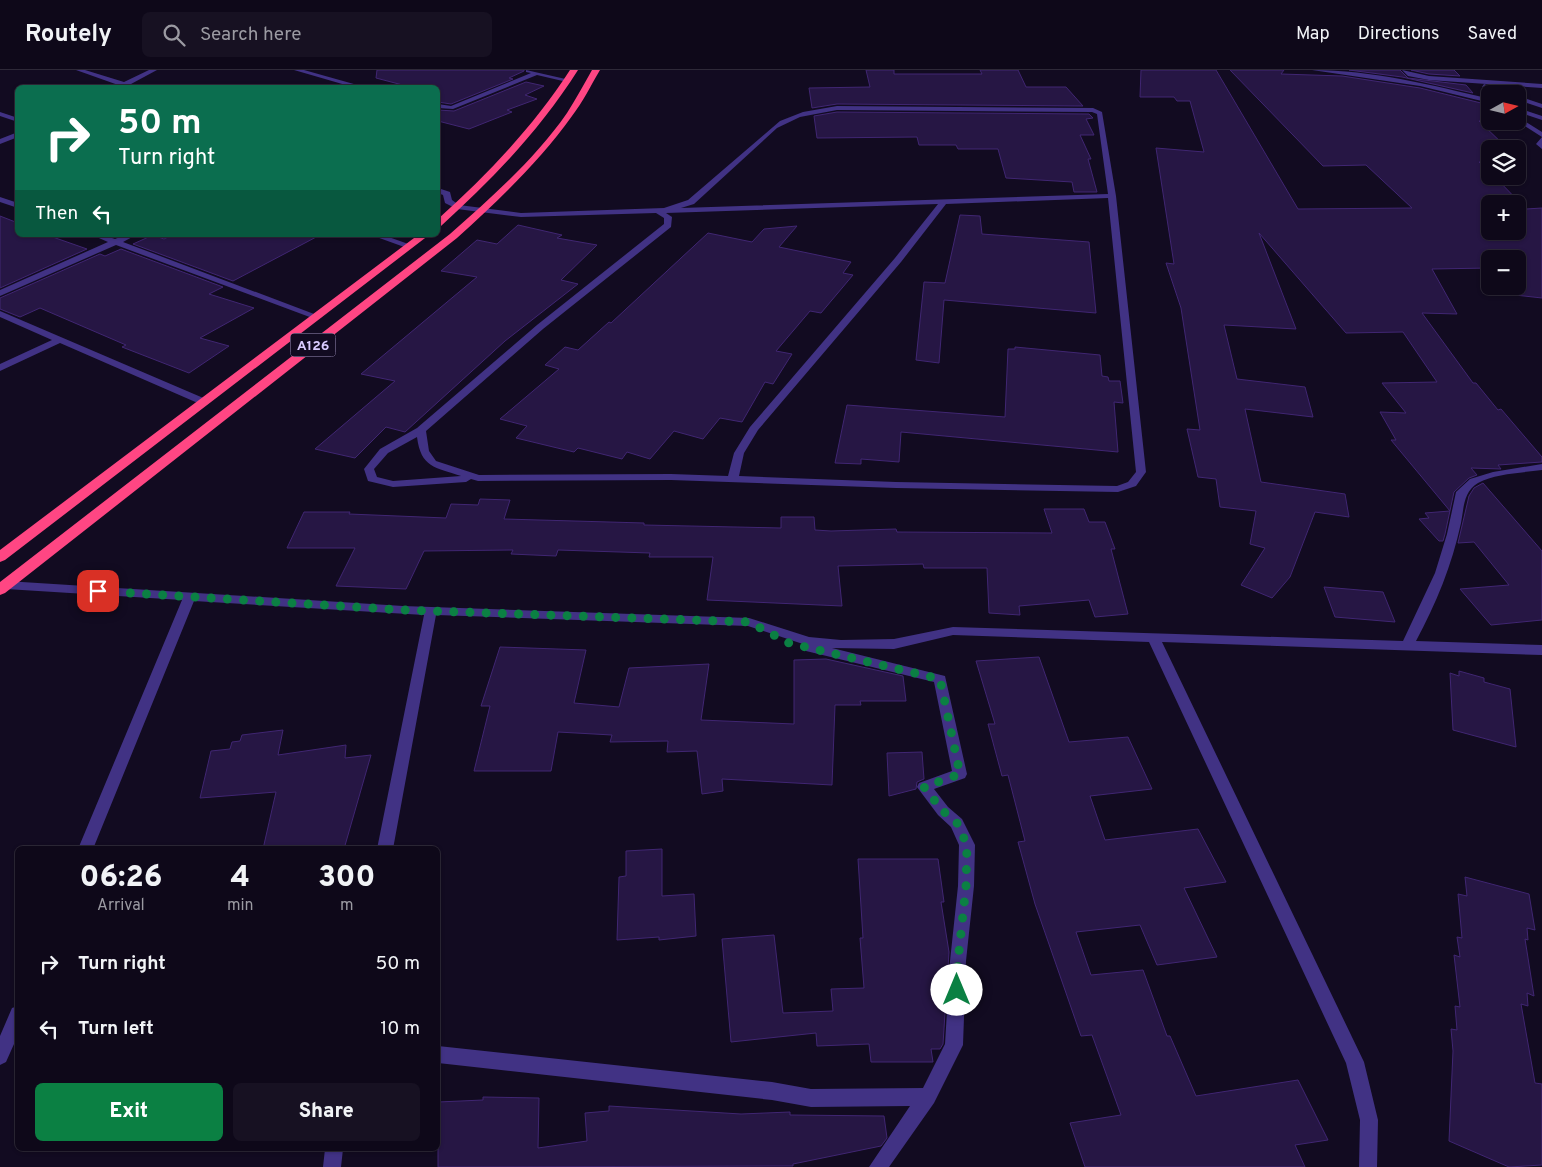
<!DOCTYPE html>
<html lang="en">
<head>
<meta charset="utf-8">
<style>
	:root { --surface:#0e0819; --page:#171122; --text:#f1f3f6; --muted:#9b9aa2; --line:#2e2938; --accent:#0b8043 }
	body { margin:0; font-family:Overpass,sans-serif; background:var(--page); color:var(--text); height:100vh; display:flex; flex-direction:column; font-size:19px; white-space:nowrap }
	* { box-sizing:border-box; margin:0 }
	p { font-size:16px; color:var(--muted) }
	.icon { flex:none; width:28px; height:28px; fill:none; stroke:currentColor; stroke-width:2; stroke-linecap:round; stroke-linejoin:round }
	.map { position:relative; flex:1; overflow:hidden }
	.sheet { position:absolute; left:15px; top:776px; width:425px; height:305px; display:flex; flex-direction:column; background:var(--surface); border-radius:8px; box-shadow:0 1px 4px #0004,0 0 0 1px var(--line) }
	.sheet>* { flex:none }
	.banner { position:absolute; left:15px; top:15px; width:425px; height:152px; border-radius:8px; box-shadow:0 1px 4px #0004,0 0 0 1px var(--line); background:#0b6e4f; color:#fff; overflow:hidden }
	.needle { width:32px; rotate:82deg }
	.controls { position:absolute; left:1481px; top:15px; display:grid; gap:10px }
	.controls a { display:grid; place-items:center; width:45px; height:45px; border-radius:8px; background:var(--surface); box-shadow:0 1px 4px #0004,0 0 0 1px var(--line); font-size:25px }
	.pin { position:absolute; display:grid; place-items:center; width:42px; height:42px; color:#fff; margin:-21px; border-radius:10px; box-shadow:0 2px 8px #0006 }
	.me { position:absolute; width:55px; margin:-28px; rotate:0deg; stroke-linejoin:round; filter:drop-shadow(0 0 4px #0008) }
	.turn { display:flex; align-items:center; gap:18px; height:105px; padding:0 20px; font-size:22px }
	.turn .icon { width:65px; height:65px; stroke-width:2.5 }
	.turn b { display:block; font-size:35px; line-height:42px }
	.then { display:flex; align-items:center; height:48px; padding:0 20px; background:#0003; gap:10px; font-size:19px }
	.eta { display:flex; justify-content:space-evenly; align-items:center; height:85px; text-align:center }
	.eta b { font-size:30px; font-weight:800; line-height:35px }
	.primary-button { display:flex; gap:10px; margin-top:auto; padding:10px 20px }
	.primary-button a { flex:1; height:58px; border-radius:8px; background:var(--accent); color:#fff; font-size:20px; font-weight:800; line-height:58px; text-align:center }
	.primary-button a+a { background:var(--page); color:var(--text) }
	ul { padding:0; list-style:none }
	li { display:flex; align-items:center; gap:15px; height:65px; padding:0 20px }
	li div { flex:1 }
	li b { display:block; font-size:19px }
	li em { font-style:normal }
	header { display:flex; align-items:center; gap:30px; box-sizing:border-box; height:70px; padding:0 25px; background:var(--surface); border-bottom:1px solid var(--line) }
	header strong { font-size:24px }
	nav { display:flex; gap:28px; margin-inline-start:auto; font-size:18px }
	.search { width:350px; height:45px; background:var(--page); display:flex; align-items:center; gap:12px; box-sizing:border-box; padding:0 18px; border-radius:8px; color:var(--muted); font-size:19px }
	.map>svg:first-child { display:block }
</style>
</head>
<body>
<header>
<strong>Routely</strong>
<div class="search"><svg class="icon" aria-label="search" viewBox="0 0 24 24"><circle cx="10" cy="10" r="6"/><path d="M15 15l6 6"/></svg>Search here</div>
<nav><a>Map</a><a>Directions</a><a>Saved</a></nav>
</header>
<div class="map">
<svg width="1542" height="1097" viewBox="0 0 1542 1097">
	<rect width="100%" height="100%" fill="#120b21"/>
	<path fill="#261644" stroke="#402672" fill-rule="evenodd" d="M377,0H524V1L509,8L513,9L451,34L438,32V18H414L376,8Z
		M866,0H894V4H982L980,0H1018L1026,17H1066L1083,36L837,34L812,38L809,18L870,17Z
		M1141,0H1216L1298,139L1412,138L1366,95L1323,96L1230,0H1284L1281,4L1342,6L1420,18L1481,33L1490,44V51L1497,52L1479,51L1508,79H1490V92H1479L1490,103V106H1494L1526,139L1542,138V228L1515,225L1507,216H1518V189H1490V198L1432,199L1457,244L1422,243L1473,313H1476L1498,340L1501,339L1542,387V392L1498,395L1501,399L1471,398L1477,405L1469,408L1454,422L1445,464L1443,471H1439L1419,449L1429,448L1425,443L1450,441L1391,370H1396L1380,342L1406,343L1382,313L1437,312L1403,262L1346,263L1259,163L1296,259L1224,255L1237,309L1305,317L1313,347L1245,339L1261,412L1345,424L1349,447L1315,442L1290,507L1272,528L1241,515L1265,478L1250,474L1256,441L1220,437L1216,409L1198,407L1187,359L1200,360L1181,238L1166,193L1174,194L1156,78L1204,82L1190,31H1177L1174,27H1140ZM1490,134H1518V161H1490Z
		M1349,0H1400L1408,8L1466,15L1473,23L1402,7Z
		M1411,0H1454L1460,6L1429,4Z
		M526,12L544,16L525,25L537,29L507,40L512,42L469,59L438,51V40L454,41Z
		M837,42L1089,44L1093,48L1086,49L1094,65H1080L1091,89H1088L1097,122H1074L1072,112L1006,108L998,79H958L956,75H919L917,67L817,68L814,46Z
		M960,145L980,146L982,164L1089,172L1096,243L944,230L939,293L916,290L924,212L945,213Z
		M0,146L18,153V165H47L87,179L0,218Z
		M518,155L562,165L557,168L597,175L561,210L578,214L505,271L405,362L386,357L355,388L315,379L395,311L361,304L477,207L441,201L477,170L497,174Z
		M797,156L779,177L851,192L843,203L853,205L821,243L810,241L776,281L792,284L773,314L765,312L742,352L720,348L703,369L674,361L650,389L627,382L622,389L578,378L574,382L516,368L527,356L500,349L559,299L545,295L565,277L578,280L609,252L611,253L708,163L752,172L764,159Z
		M153,165L164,169L172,165H320L233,211L133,174Z
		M121,179L223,217L209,224L254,238L200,268L229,276L189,303L122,277L126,275L40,238L20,247L0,239V228L100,184L105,186Z
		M1015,277L1100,285L1102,306L1108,307L1109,311H1120L1123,333L1114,332L1118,382L901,362L899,392L861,389V394L835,393L847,335L1005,347L1008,279H1015Z
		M1483,413L1542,481V550L1491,555L1460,519L1509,515L1474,472L1458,473L1469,426L1474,418Z
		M480,429L510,430L504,449L644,453V455L781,458V447H814L815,460L831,461L896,459L897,462L1052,463L1044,439H1084L1089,452H1105L1115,479H1111L1128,544L1095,547L1089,530L1019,536L1020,545L989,543L987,498H924L923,494L838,496L842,536L707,530L713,487H649L650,483L558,480L556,486L511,484L513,480L424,481L406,519L336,516L355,478H287L304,442H350L349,444L446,448L451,434L478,435Z
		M1324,517L1383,522L1395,552L1335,547Z
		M500,577L586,580L574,633L619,637L629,598L709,594L701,650L794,654V590L826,589L903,606L906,631H860L861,635H835L832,715L722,709L723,721L702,724L697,681L667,682L668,671L610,672L612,665L558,662L551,701H474L490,636H481Z
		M1039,587L1069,672L1128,667L1152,719L1090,726L1105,770L1198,759L1226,812L1184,818L1217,887L1157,895L1140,855L1076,862L1091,905L1143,900L1167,966H1170L1196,1026L1298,1010L1328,1070L1295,1075L1305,1097H1085L1070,1053L1121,1045L1092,965L1081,966L1035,834L1018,772L1025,771L1008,705L1002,706L988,654H995L976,591Z
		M1459,601L1484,608V612L1510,619L1516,677L1453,660L1450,603L1459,606Z
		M283,660L278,685L346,675L345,688L371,685L344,779H263L276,722L200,728L211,681L230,679L232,672L240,671L242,665Z
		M922,682L924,709L917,712L916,719L889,726L887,683Z
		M662,779V826L694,824L696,866L659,870V867L617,870L619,807L626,806V781Z
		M858,789H938L944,832H941L949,882L943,974L940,979H931L933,992H871L869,974L817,976L816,963L731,972L722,869L774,865L783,943L833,941L831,919L864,918L860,868H863Z
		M1465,807L1529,824L1535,860L1527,858L1528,870L1525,869L1534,926L1527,923L1528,936L1521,934L1535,1013L1542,1014V1095L1509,1097L1449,1071L1453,981L1451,959L1457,960L1455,936L1460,937L1454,885L1460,887L1457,867L1462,868L1458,824L1467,826Z
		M483,1027L539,1028L538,1078L587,1071L585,1043L609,1041V1036L741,1044L790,1042V1045L884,1046L887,1068L881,1076L793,1094V1096L438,1097V1032L483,1030Z"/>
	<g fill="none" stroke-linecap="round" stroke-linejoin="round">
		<path fill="#413284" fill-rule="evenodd" d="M76,0H85L124,12L149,0H157L131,14L141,18L121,16Z
			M294,0H304L368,18H356Z
			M526,0L570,10L567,12L537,5L453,39L438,38V34L451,36L531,3L526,2Z
			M1312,0C1372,0 1432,15 1490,29V33L1420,16Z
			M1402,0L1429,6L1542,14V18L1429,10L1408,6Z
			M1484,14L1508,23L1509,24H1499L1482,17Z
			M1518,26L1542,34V38L1518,30Z
			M837,36L1093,38L1102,42L1116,126L1146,402L1136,416L1118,422L896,418L671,410L478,411L471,409L466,412L393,417L368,411L364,399L380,379L417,358L537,255L664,154V148L656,143L521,147L457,139L445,133L443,125L438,123V118L450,122L452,130L459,135L521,143L664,138L688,130L780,51L803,42ZM837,40L1092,42L1097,44L1108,124L681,138L694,134L777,58L800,47ZM1108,128L1136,402L1128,412L1117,416L896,412L739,406L744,383L758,360L901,192L946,134ZM938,134L895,188L750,357L734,383L728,406L671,404L479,405L436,391L429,381L426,361L543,259L671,157L672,147L666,143ZM417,367C421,398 435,397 461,406L393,411L377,407L374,399L388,383Z
			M1518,38L1542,46V50L1518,42Z
			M0,42L18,48V52L0,46Z
			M1518,47L1542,62V79L1536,74L1542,67L1517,51Z
			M18,62V67L0,74V69Z
			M0,127L18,133V138L0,132Z
			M92,165H103L115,169L125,165H136L123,172L322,247L315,249L116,175L0,226V220L108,172Z
			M371,165H383L414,176L407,178Z
			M0,241L208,330L209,332L204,335L200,334L60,273L0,301V294L52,270L0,247Z
			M1542,394V400C1522,403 1496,403 1478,413C1463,422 1464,438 1461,453C1452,495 1436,534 1416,571L1542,575V585L1162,572L1364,992L1378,1050L1377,1097H1359L1360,1050L1346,993L1149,572L953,565L894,579L832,578L945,606L967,704L965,708L934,719L948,737L962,749L975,775L974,816L966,891L963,975L934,1033L889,1097H869L910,1036L811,1037L772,1030L438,993V976L772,1012L811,1019L923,1018L945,974L950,891L958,816L959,775L951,757L938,745L917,717L919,713L952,701L934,612L806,581L805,578L806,575L748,556L436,545L393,779H377L424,545L194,531L93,779H78L182,530L6,519L0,515L6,511L403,536L749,548L809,567L841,570L894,569L953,557L1403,571L1435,503L1447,464L1456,422L1470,409L1493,402Z
			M18,936V965L6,992L0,995V966L12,938Z
			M325,1079H343L341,1097H323Z"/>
		<path fill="#ff4683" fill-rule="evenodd" d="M570,0H578C540,60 493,109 441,156L438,157V149C488,104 533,57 570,0Z
			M592,0H600C591,15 583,32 572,46C539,92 499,130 457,168L5,523L0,525V512L450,164C492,127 535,89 567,43C576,29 584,14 592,0Z
			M418,165H429L5,490L0,492V480Z"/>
	</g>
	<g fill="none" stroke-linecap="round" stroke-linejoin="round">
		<path stroke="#0b8043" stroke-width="9" stroke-dasharray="0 16.2" d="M98,521L403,540L749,552L789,573L940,609L960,704L924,717L943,741L957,753L967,775L966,816L958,891L957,920"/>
	</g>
	<g text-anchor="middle" stroke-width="4.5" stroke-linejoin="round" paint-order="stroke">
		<rect fill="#120b21" stroke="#9d91bc" stroke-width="1" x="290.5" y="263.5" width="45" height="23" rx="4"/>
		<g font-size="14" font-weight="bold" fill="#d9cbff">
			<text x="313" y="280">A126</text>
		</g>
	</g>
</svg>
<div class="controls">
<a><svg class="needle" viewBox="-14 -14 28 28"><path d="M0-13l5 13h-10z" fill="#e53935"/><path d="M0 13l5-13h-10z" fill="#9b9aa2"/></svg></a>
<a><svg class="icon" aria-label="layers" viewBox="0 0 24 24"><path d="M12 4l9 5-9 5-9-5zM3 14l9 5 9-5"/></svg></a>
<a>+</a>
<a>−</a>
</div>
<div class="pin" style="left:98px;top:521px;background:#d93025"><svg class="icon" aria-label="arrive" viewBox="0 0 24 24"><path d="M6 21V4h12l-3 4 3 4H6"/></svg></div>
<svg class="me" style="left:957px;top:920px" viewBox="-20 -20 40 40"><circle r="19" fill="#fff"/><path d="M0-13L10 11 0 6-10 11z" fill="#0b8043"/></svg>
<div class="banner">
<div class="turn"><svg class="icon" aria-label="right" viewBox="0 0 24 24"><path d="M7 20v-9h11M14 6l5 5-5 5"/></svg><div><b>50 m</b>Turn right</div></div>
<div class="then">Then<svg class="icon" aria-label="left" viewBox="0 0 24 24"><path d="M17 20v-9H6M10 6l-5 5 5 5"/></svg></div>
</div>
<section class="sheet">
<div class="eta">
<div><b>06:26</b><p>Arrival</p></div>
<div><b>4</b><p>min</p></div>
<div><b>300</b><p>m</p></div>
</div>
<ul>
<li><svg class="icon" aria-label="right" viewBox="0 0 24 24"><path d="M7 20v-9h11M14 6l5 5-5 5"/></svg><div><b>Turn right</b></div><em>50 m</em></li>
<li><svg class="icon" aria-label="left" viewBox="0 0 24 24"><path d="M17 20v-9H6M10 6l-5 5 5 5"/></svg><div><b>Turn left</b></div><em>10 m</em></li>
</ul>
<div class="primary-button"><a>Exit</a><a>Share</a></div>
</section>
</div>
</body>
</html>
